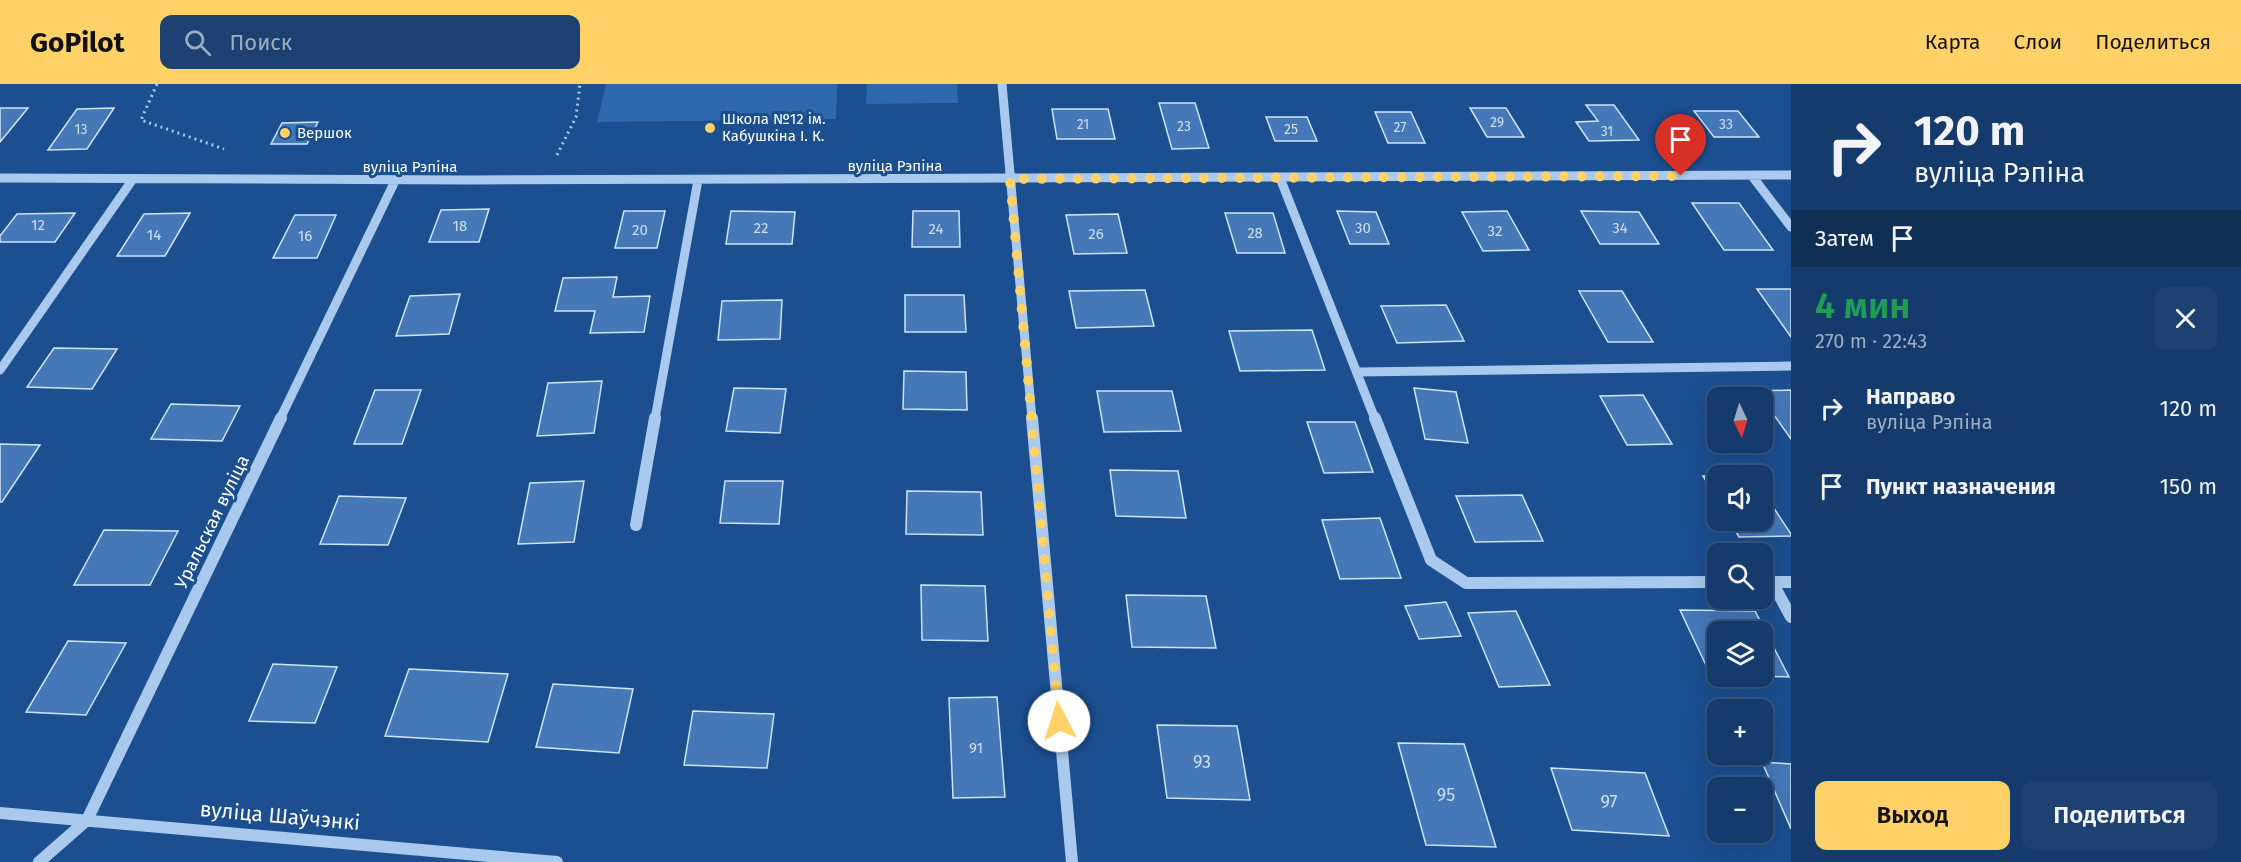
<!DOCTYPE html>
<html lang="ru">
<head>
<meta charset="utf-8">
<style>
	:root { --surface:#143b6b; --page:#1d4271; --text:#f1f3f6; --muted:#9dadc1; --line:#33557e; --accent:#ffd166 }
	body { margin:0; font-family:"Fira Sans",sans-serif; background:var(--page); color:var(--text); height:100vh; display:flex; flex-direction:column; font-size:22px; white-space:nowrap }
	* { box-sizing:border-box; margin:0 }
	p { font-size:20px; color:var(--muted) }
	.icon { flex:none; width:33px; height:33px; fill:none; stroke:currentColor; stroke-width:2; stroke-linecap:round; stroke-linejoin:round }
	.map { position:relative; flex:1; overflow:hidden }
	.drawer { display:flex; flex-direction:column; background:var(--surface); width:450px }
	.drawer>* { flex:none }
	.top-card { background:#143b6b; color:var(--text); overflow:hidden }
	.needle { width:39px; rotate:176deg }
	.buttons { position:absolute; left:1707px; top:303px; display:grid; gap:12px }
	.buttons a { display:grid; place-items:center; width:66px; height:66px; border-radius:12px; background:var(--surface); box-shadow:0 6px 24px #0002,0 0 0 2px var(--line); font-size:30px }
	.pin { position:absolute; display:grid; place-items:center; width:51px; height:51px; color:#fff; margin:-62px -26px; border-radius:50% 50% 50% 0; rotate:-45deg; box-shadow:0 0 6px #0007 }
	.pin .icon { rotate:45deg }
	.me { position:absolute; width:66px; margin:-33px; rotate:355deg; stroke-linejoin:round; filter:drop-shadow(0 0 4px #0008) }
	.turn { display:flex; align-items:center; gap:21px; height:126px; padding:0 24px; font-size:27px }
	.turn .icon { width:78px; height:78px; stroke-width:2.5 }
	.turn b { display:block; font-size:42px; line-height:51px }
	.then { display:flex; align-items:center; height:57px; padding:0 24px; background:#0003; gap:12px; font-size:22px }
	.round { display:grid; place-items:center; flex:none; width:63px; height:63px; border-radius:12px; background:var(--page) }
	.headline { display:flex; align-items:center; justify-content:space-between; height:102px; padding:0 24px }
	h1 { font-size:36px; font-weight:600; line-height:45px; color:#1e9e55 }
	.primary-button { display:flex; gap:12px; margin-top:auto; padding:12px 24px }
	.primary-button a { flex:1; height:69px; border-radius:12px; background:var(--accent); color:#111; font-size:24px; font-weight:600; line-height:69px; text-align:center }
	.primary-button a+a { background:var(--page); color:var(--text) }
	ul { padding:0; list-style:none }
	li { display:flex; align-items:center; gap:18px; height:78px; padding:0 24px }
	li div { flex:1 }
	li b { display:block; font-size:22px }
	li em { font-style:normal }
	header { display:flex; align-items:center; gap:36px; box-sizing:border-box; height:84px; padding:0 30px; background:var(--accent); color:#111 }
	header strong { font-size:28px }
	nav { display:flex; gap:33px; margin-inline-start:auto; font-size:21px }
	.search { width:420px; height:54px; background:var(--page); display:flex; align-items:center; gap:15px; box-sizing:border-box; padding:0 21px; border-radius:12px; color:var(--muted); font-size:22px }
	main { display:flex; flex:1; min-height:0 }
	.map>svg:first-child { display:block }
</style>
</head>
<body>
<header>
<strong>GoPilot</strong>
<div class="search"><svg class="icon" aria-label="search" viewBox="0 0 24 24"><circle cx="10" cy="10" r="6"/><path d="M15 15l6 6"/></svg>Поиск</div>
<nav><a>Карта</a><a>Слои</a><a>Поделиться</a></nav>
</header>
<main>
<div class="map">
<svg width="1791" height="778" viewBox="0 0 1791 778">
	<rect width="100%" height="100%" fill="#1b4f8f"/>
	<path fill="#2e69ad" d="M606,0H837L836,35L597,38Z
		M867,0H957L958,19L866,20Z"/>
	<path fill="#4478b7" stroke="#cfe3fa" stroke-width="1.5" d="M1159,19H1195L1209,64L1172,65Z
		M1586,21H1614L1639,56L1589,57L1576,38L1598,37Z
		M0,24H28L0,58Z
		M114,24L87,65L48,66L77,25Z
		M1470,24H1506L1524,53H1487Z
		M1052,25H1108L1115,55H1057Z
		M1694,27H1738L1759,53H1714Z
		M1375,28H1411L1425,59H1388Z
		M1266,33H1307L1317,57H1275Z
		M318,38L307,60H271L282,39Z
		M1692,119H1739L1773,166H1724Z
		M489,125L479,158H429L441,126Z
		M624,127H665L657,164H615Z
		M731,127L795,128L792,160H726Z
		M913,127H959L960,163H912Z
		M1337,127L1376,128L1389,160H1350Z
		M1507,127L1529,166L1483,167L1462,128Z
		M1581,127L1639,128L1659,160H1600Z
		M75,129L55,158H0V152L17,130Z
		M190,129L165,172H117L144,130Z
		M1225,129H1273L1285,169H1237Z
		M1118,130L1127,169L1074,170L1066,131Z
		M295,131H336L317,174H273Z
		M617,193L613,213L650,212L644,248L590,249L595,227H555L563,194Z
		M1757,205H1791V253Z
		M1145,206L1154,242L1076,244L1069,207Z
		M1579,207H1622L1653,258H1608Z
		M460,210L449,250L396,252L410,212Z
		M905,211H964L966,248H905Z
		M782,216L780,255L718,256L722,217Z
		M1446,221L1464,257L1397,259L1381,222Z
		M1312,246L1325,286L1240,287L1229,247Z
		M54,264L117,265L92,305L27,303Z
		M904,287L966,288L967,326L903,325Z
		M602,297L594,349L537,352L548,299Z
		M734,304L786,305L780,349L726,347Z
		M1414,304L1456,308L1468,359L1425,355Z
		M375,306H421L402,360H354Z
		M1791,306V355L1757,307Z
		M1097,307H1172L1181,347L1104,348Z
		M1643,311L1672,360L1627,361L1600,312Z
		M171,320L240,322L222,357L151,355Z
		M1307,338H1355L1373,388L1324,389Z
		M0,360L40,361L2,418H0Z
		M1110,386L1178,387L1186,434L1116,432Z
		M1753,390L1718,392V417L1703,392Z
		M584,397L574,458L518,460L530,399Z
		M725,397H783L779,440L720,439Z
		M1762,406L1791,450V452L1739,453L1729,436H1762Z
		M907,407L981,408L983,451L906,450Z
		M1522,411L1543,457L1475,458L1456,412Z
		M339,412L406,414L388,461L320,460Z
		M1380,434L1401,494L1340,495L1322,436Z
		M104,446L178,447L150,501H74Z
		M921,501L985,502L988,557L922,556Z
		M1126,511L1206,512L1216,564L1132,563Z
		M1446,518L1461,552L1419,555L1405,522Z
		M1680,526L1755,527L1789,593L1762,592V548H1718V592H1711Z
		M1516,527L1550,601L1499,603L1468,529Z
		M68,557L126,559L86,631L26,628Z
		M273,580L337,583L315,639L249,637Z
		M409,585L508,590L488,658L385,652Z
		M553,600L633,605L619,669L536,663Z
		M997,613L1005,713L953,714L949,614Z
		M693,627L774,630L767,684L684,681Z
		M1157,641L1237,642L1250,716L1167,714Z
		M1398,659L1464,660L1496,763L1426,761Z
		M1762,678L1791,680V745Z
		M1551,684L1645,689L1669,752L1572,746Z"/>
	<g fill="none" stroke-linecap="round" stroke-linejoin="round">
		<path stroke="#a9c9ee" stroke-width="3" stroke-dasharray="2 4" stroke-linecap="butt" d="M157,0L141,36L224,65
			M557,71L576,33L580,0"/>
		<path stroke="#a9c9ee" stroke-width="9" d="M1002,0L1032,335
			M1752,92L1791,143
			M0,94L470,96L1791,91
			M1280,94L1375,335
			M0,286L133,95
			M1358,288L1791,282
			M280,335L395,97
			M655,335L698,96"/>
		<path stroke="#a9c9ee" stroke-width="12" d="M1032,334L1072,778
			M1375,334L1431,476L1466,499L1718,498
			M636,441L655,334
			M1762,498H1791
			M1772,498L1791,533
			M0,729L557,778
			M39,778L87,736L281,334"/>
	</g>
	<g fill="none" stroke-linecap="round" stroke-linejoin="round">
		<path stroke="#ffd166" stroke-width="10" stroke-dasharray="0 18" d="M1059,637L1010,95L1681,92"/>
	</g>
	<g fill="#ffd166" stroke="#1b4f8f" stroke-width="2">
		<circle cx="710" cy="44" r="6"/>
		<circle cx="285" cy="49" r="6"/>
	</g>
	<g text-anchor="middle" stroke-width="6" stroke-linejoin="round" paint-order="stroke">
		<g font-size="14" fill="#d0dded">
			<text x="1497" y="43">29</text>
			<text x="1083" y="45">21</text>
			<text x="1726" y="45">33</text>
			<text x="1184" y="47">23</text>
			<text x="1400" y="48">27</text>
			<text x="81" y="50">13</text>
			<text x="1291" y="50">25</text>
			<text x="1607" y="52">31</text>
		</g>
		<g font-size="15" fill="#fff" stroke="#1b4f8f" text-anchor="start">
			<text x="722" y="40">Школа №12 ім.<tspan x="722" dy="17">Кабушкіна І. К.</tspan></text>
			<text x="297" y="54">Вершок</text>
		</g>
		<g font-size="15" fill="#fff" stroke="#1b4f8f">
			<text x="895" y="87">вуліца Рэпіна</text>
			<text x="410" y="88">вуліца Рэпіна</text>
		</g>
		<g font-size="15" fill="#d0dded">
			<text x="38" y="146">12</text>
			<text x="460" y="147">18</text>
			<text x="761" y="149">22</text>
			<text x="1363" y="149">30</text>
			<text x="1620" y="149">34</text>
			<text x="936" y="150">24</text>
			<text x="640" y="151">20</text>
			<text x="1495" y="152">32</text>
			<text x="1255" y="154">28</text>
			<text x="1096" y="155">26</text>
			<text x="154" y="156">14</text>
			<text x="305" y="157">16</text>
			<text x="976" y="669">91</text>
		</g>
		<g font-size="18" fill="#fff" stroke="#1b4f8f">
			<text transform="translate(212 438) rotate(-64)" y="6">Уральская вуліца</text>
		</g>
		<g font-size="18" fill="#d0dded">
			<text x="1202" y="684">93</text>
			<text x="1446" y="717">95</text>
			<text x="1609" y="724">97</text>
		</g>
		<g font-size="21" fill="#fff" stroke="#1b4f8f">
			<text transform="translate(280 732) rotate(5)" y="7">вуліца Шаўчэнкі</text>
		</g>
	</g>
</svg>
<div class="buttons">
<a><svg class="needle" viewBox="-14 -14 28 28"><path d="M0-13l5 13h-10z" fill="#e53935"/><path d="M0 13l5-13h-10z" fill="#9dadc1"/></svg></a>
<a><svg class="icon" aria-label="sound" viewBox="0 0 24 24"><path d="M4 9h4l5-4v14l-5-4H4zM17 9q2 3 0 6"/></svg></a>
<a><svg class="icon" aria-label="search" viewBox="0 0 24 24"><circle cx="10" cy="10" r="6"/><path d="M15 15l6 6"/></svg></a>
<a><svg class="icon" aria-label="layers" viewBox="0 0 24 24"><path d="M12 4l9 5-9 5-9-5zM3 14l9 5 9-5"/></svg></a>
<a>+</a>
<a>−</a>
</div>
<div class="pin" style="left:1681px;top:92px;background:#d93025"><svg class="icon" aria-label="arrive" viewBox="0 0 24 24"><path d="M6 21V4h12l-3 4 3 4H6"/></svg></div>
<svg class="me" style="left:1059px;top:637px" viewBox="-20 -20 40 40"><circle r="19" fill="#fff"/><path d="M0-13L10 11 0 6-10 11z" fill="#ffd166"/></svg>
</div>
<section class="drawer">
<div class="top-card">
<div class="turn"><svg class="icon" aria-label="right" viewBox="0 0 24 24"><path d="M7 20v-9h11M14 6l5 5-5 5"/></svg><div><b>120 m</b>вуліца Рэпіна</div></div>
<div class="then">Затем<svg class="icon" aria-label="arrive" viewBox="0 0 24 24"><path d="M6 21V4h12l-3 4 3 4H6"/></svg></div>
</div>
<div class="headline"><div><h1>4 мин</h1><p>270 m · 22:43</p></div><a class="round"><svg class="icon" aria-label="close" viewBox="0 0 24 24"><path d="M6 6l12 12M18 6L6 18"/></svg></a></div>
<ul>
<li><svg class="icon" aria-label="right" viewBox="0 0 24 24"><path d="M7 20v-9h11M14 6l5 5-5 5"/></svg><div><b>Направо</b><p>вуліца Рэпіна</p></div><em>120 m</em></li>
<li><svg class="icon" aria-label="arrive" viewBox="0 0 24 24"><path d="M6 21V4h12l-3 4 3 4H6"/></svg><div><b>Пункт назначения</b></div><em>150 m</em></li>
</ul>
<div class="primary-button"><a>Выход</a><a>Поделиться</a></div>
</section>
</main>
</body>
</html>
